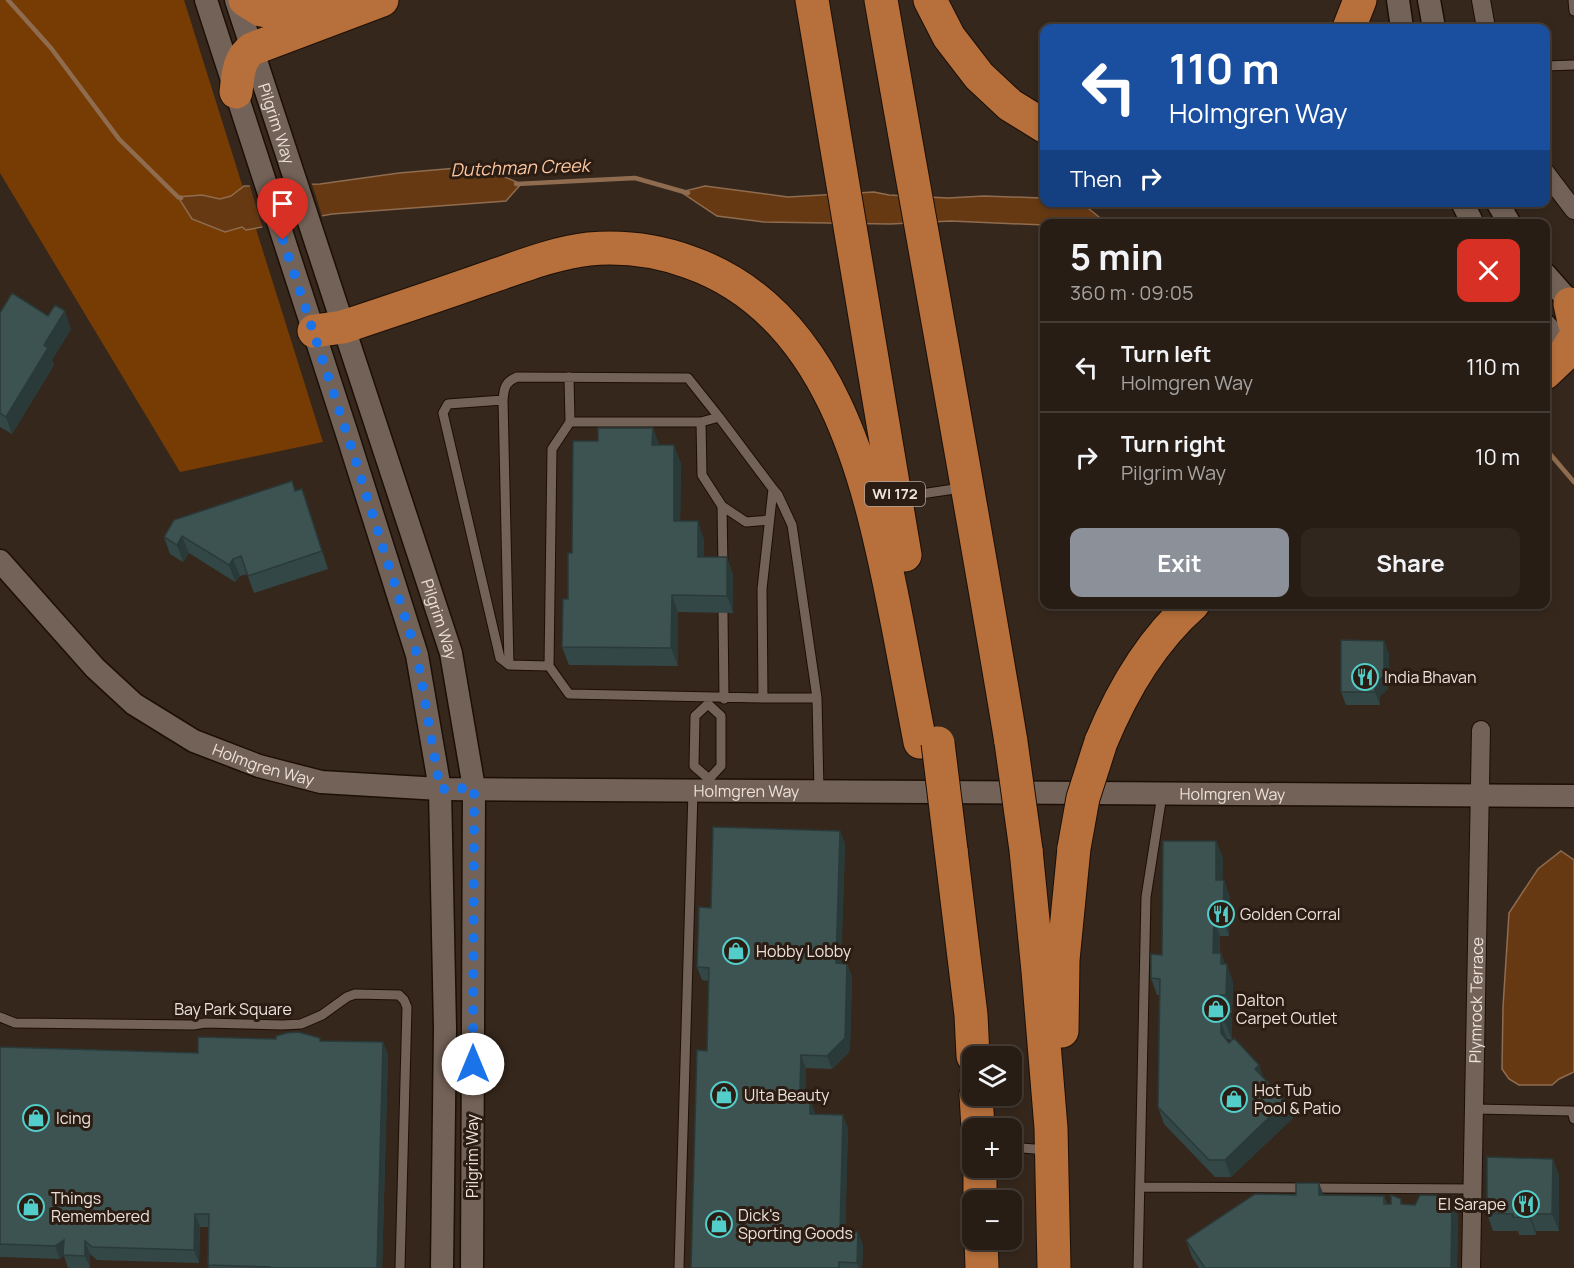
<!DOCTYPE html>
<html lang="en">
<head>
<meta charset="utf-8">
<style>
	:root { --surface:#281d15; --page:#30261e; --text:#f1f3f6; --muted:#a5a2a0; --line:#443b34; --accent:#8c9099 }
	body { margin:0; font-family:Manrope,sans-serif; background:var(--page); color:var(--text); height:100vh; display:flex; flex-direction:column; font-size:22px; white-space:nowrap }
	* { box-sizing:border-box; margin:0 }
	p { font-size:20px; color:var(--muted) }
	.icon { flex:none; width:33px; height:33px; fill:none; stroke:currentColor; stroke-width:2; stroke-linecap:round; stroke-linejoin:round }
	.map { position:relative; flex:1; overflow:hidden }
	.sheet { position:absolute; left:1040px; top:219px; width:510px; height:390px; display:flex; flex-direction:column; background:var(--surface); border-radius:12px; box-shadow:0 3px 9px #0003,0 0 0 2px var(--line) }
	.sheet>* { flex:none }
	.top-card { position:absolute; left:1040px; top:24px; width:510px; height:183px; border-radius:12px; box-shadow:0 3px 9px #0003,0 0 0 2px var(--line); background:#1a4fa0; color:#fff; overflow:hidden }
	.fabs { position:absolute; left:962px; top:1046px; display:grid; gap:12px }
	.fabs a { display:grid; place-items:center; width:60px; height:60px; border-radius:12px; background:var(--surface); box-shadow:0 3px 9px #0003,0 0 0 2px var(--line); font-size:30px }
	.pin { position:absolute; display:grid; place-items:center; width:51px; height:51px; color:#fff; margin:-62px -26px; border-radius:50% 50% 50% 0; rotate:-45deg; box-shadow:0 0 6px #0007 }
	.pin .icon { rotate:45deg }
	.me { position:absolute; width:66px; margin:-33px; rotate:0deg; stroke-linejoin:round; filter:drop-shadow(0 0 4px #0008) }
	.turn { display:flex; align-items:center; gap:21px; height:126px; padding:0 30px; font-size:27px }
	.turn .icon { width:78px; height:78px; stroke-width:2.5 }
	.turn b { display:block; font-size:42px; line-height:51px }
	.then { display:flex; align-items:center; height:57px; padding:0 30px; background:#0003; gap:12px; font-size:22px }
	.round { display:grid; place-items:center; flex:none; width:63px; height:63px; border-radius:12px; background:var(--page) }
	.summary { display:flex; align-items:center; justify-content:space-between; height:102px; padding:0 30px }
	h1 { font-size:36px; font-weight:700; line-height:45px }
	.cta { display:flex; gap:12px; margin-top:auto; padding:12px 30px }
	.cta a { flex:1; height:69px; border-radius:12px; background:var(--accent); color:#fff; font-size:24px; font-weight:700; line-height:69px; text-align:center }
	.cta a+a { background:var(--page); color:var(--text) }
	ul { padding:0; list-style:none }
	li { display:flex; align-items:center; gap:18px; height:90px; padding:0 30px; border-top:2px solid var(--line) }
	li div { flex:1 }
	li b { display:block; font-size:22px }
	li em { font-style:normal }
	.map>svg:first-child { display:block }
</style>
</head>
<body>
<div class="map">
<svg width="1574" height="1268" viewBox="0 0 1574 1268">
	<rect width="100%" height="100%" fill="#35271c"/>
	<path fill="#763c04" d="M0,0H184L323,442L180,472L0,173Z"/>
	<path fill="#673913" stroke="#8f6c4f" stroke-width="1.5" d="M480,166L521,184L506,201L332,214L246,230L242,227L225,232L192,219L178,197L202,195L220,199L231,196L244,186L320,184L399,173Z
		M705,186L788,197L874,192L889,195L948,198L984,196L1042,198H1044V202L1084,205L1104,221L1094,223L1044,225L951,221L890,224L764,222L717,216L681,192Z
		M1561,851L1574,860V1072L1559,1079L1552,1085H1519L1509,1079L1502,1069L1503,1007L1509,913L1538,869Z"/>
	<path fill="#35271c" d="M311,181L323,219L263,229L249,183Z"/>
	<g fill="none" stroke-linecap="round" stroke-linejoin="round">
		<path stroke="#8f6c4f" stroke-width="4.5" d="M8,0L51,48L119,139L178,197L181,198
			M516,184L635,178L688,193
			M1100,220L1124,224
			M1545,448L1574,482"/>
		<defs>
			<path id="service" d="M1573,0L1574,11
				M1545,66L1574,65
				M569,377L570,422
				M503,400C504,388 505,382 517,377L688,378L719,417
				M719,417L773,489L762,589L763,698L569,694L549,666L552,449L570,422H701Z
				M701,422L702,475L722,506L723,569
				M773,489L778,495L792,525L817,698L819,791
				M901,497L961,488
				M722,506L746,522L769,520
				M723,613L724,699
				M509,665L503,400L448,404L443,413L500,658L509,665L549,666
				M763,698H817
				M708,790L709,779L721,766V716L708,704L695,716L694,766L709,779
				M0,1017L15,1023L193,1025L205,1023L282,1025L301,1024L322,1015L347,997L355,994L399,995L404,1000L407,1007L400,1268
				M1474,1109L1572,1111L1574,1119
				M1011,1147L1046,1150
				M1140,1187L1472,1189
				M679,1268L693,791
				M1138,1268L1146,897L1162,795"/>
			<g id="minor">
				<path d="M1481,0L1486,28"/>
				<path d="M1545,172L1574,210"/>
				<path id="s1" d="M1471,1268L1481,730"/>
			</g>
			<g id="tertiary">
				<path d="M206,0L348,437L417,655L440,789L445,1029L442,1268"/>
				<path id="s2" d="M236,0L451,653L474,788L472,1268"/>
				<path d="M1398,0L1402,28"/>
				<path d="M1429,0L1434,28"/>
				<path d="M1462,202L1473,224"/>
				<path d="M1497,202L1510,224"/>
				<path d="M1545,274L1574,307"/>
				<path d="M1545,325L1574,356"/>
				<path id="s3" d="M0,561L95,668L134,704L194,741L259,766L321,782L440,789L1574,796"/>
			</g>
			<path id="motorway" d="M245,0L261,10L285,14L323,7
				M812,0L905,555
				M881,0C924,247 970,494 1011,742
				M930,0L949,37L979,76L1010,105L1044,126
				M1349,28L1360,0
				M236,92C238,76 238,59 252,49L382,0
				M1570,304L1574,322
				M314,331L343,327C391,311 439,295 487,278C520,267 554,253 589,249C624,246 656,250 689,262C830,311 868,475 894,606C903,651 911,696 920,742
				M1545,373L1564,355L1574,339
				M1101,742C1122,691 1151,641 1193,604
				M951,850L971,1015L973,1056
				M1026,850L1038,971L1051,1128L1054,1268
				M1062,1031L1063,960L1074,848
				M976,1095L978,1128
				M980,1167V1200
				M981,1239L982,1268"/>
		</defs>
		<use href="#service" stroke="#1c0f06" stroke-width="11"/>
		<use href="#minor" stroke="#1c0f06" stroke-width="20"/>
		<use href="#tertiary" stroke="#1c0f06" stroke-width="25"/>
		<use href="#motorway" stroke="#1c0f06" stroke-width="35"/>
		<use href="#service" stroke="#736257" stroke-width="9"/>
		<use href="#minor" stroke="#736257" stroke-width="18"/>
		<use href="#tertiary" stroke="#736257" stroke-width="22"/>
		<use href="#motorway" stroke="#b7703b" stroke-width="33"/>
		<defs>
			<path id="motorway-bridge" d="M1011,742L1026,850
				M938,743L951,850
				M1074,848L1083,798L1101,742"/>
		</defs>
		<use href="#motorway-bridge" stroke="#1c0f06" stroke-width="35" stroke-linecap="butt"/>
		<use href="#motorway-bridge" stroke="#b7703b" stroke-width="33"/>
	</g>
	<path fill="#344747" d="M0,313L48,316L71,329L52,360L54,365L12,434L0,427Z
		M653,428L659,445L681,463L680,521L704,539V557H727L733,575V613L678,612V666L569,665L562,647L568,599L598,441Z
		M296,491L308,506L328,569L254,593L247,574L240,576L235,582L189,553L183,562L170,554L164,537Z
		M1384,641L1389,654L1388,689L1380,696V705H1346L1341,692Z
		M840,831L845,844L841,963L847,964L852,977L850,1051L832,1069L806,1068L805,1094L810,1100L815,1114L848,1128L845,1232L863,1245L862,1268H691L707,1051L709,981L702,980L697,967L711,908Z
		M1216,841L1223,859L1222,880H1224L1230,898L1229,936H1220V953L1233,982L1232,1013H1230L1232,1020V1040L1227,1039V1041L1264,1078L1293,1118L1231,1177H1215L1164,1124L1158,1107L1159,995H1157L1151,978Z
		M321,1041L383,1042L388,1055L382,1268H209L208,1265L209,1227H200L199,1263L97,1260L90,1254V1268H68L64,1256L60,1259L0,1257V1047L198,1053Z
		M1553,1159L1559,1176V1231H1536V1235H1519L1518,1231H1493L1487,1213Z
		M1324,1195L1384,1196L1387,1204L1415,1205L1452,1196L1458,1213L1457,1268H1199L1192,1257L1186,1240Z"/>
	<path fill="#2a3a39" d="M65,311L71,329L52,360L54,365L12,434L6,417L44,345Z
		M653,428L659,446L652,445Z
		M674,445L681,463L680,538L674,521Z
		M302,489L308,506L328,569L322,551Z
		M698,521L704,539V574L698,557Z
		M182,536L189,553L183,562L177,545Z
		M727,557L733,575V613L727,596Z
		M233,559L240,576L235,582L229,565Z
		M672,595L678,612V666L671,648Z
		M1384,641L1389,654L1388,689L1380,696V705L1375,692V683Z
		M840,831L845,844L841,976L836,963Z
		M1216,841L1223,859L1222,897L1216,880Z
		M1224,880L1230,898L1229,936L1223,919Z
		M1214,919L1220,936L1219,970L1213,953Z
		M1221,953L1227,968V964L1233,982L1232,1013L1226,995L1221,964Z
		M847,964L852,977L850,1051L832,1069L827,1056Z
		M1220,995L1226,1010V1003L1232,1020V1040L1225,1022L1220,1002Z
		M1221,1022L1227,1039V1050L1221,1033Z
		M383,1042L388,1055L382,1268H377Z
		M801,1055L806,1068L805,1101L800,1088Z
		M1259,1065L1265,1082L1255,1069Z
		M810,1100L815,1113V1127L810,1114Z
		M1286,1101L1293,1118L1231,1177L1225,1160Z
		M843,1115L848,1128L845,1245L840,1232Z
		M1553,1159L1559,1176V1231L1552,1214Z
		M1319,1183L1326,1201L1319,1195Z
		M1452,1196L1458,1213L1457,1268H1451Z
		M195,1214L200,1227L199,1263L194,1250Z
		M1530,1214L1536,1231V1235L1530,1218Z
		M858,1232L863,1245L862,1268H859L857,1263Z
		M64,1240V1256L60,1259L55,1246Z
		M85,1241L90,1254V1268L85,1256Z"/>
	<path fill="#3c5352" stroke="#2a3a39" stroke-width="1.5" d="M12,293L48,316L55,305L65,311L44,345L48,348L6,417L0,413V313Z
		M598,428H653L652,445H674V521H698V557H727V596L672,595L671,648L562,647L563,599H568V553H572L573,441H598Z
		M292,481L295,491L302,489L322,551L248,576L241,556L233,559L229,565L182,536L177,545L164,537L174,520Z
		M1341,640L1384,641V676L1375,683V692H1341Z
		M713,827L840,831L836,963L847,964L845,1038L827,1056L801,1055L800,1088L810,1100V1114L843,1115L840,1232H858L857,1263L839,1262V1268H691L697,1050L707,1051L709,968L697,967L699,907L711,908Z
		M1163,841H1216V880H1224L1223,919H1214L1213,953H1221V964H1227L1226,995H1220V1002L1226,1003L1225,1022H1221V1033L1229,1043L1234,1038L1259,1065L1255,1069L1286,1101L1225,1160H1209L1158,1107L1160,979L1151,978V954L1162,955Z
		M298,1032L320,1038V1041L383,1042L377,1268H270V1267L208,1265L209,1214H195L194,1250L92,1247L85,1241V1256L63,1255L64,1240L55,1246L0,1244V1047L198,1053V1037L276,1039V1036L287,1033Z
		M1487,1157L1553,1159L1552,1214H1530V1218L1513,1217V1214L1487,1213Z
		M1296,1183H1319V1195L1384,1196V1204H1391V1195L1401,1199V1204L1415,1205L1420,1195L1452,1196L1451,1268H1205L1186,1240L1255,1194L1296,1195Z"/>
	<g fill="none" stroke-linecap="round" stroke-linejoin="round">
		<path stroke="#1a73e8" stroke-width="10" stroke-dasharray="0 18" d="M283,240L348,437L417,655L440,789L474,788L473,1064"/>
	</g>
	<defs>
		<symbol id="restaurant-ring" viewBox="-11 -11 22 22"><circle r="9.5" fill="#2b1d13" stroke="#53cdc9" stroke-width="1.5"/><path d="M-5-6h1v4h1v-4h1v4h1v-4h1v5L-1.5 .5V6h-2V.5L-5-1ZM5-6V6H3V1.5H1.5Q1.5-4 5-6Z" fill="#53cdc9"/></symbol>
		<symbol id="shop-ring" viewBox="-11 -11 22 22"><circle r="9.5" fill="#2b1d13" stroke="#53cdc9" stroke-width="1.5"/><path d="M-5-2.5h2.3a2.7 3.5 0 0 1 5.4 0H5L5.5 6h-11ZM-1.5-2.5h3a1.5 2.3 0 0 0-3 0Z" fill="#53cdc9"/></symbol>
	</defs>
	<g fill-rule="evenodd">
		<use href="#restaurant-ring" x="1350" y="662" width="30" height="30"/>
		<use href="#restaurant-ring" x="1206" y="899" width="30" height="30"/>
		<use href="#shop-ring" x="721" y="936" width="30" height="30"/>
		<use href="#shop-ring" x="1201" y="994" width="30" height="30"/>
		<use href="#shop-ring" x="709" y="1080" width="30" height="30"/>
		<use href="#shop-ring" x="1219" y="1084" width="30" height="30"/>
		<use href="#shop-ring" x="21" y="1103" width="30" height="30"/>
		<use href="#restaurant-ring" x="1511" y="1189" width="30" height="30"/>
		<use href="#shop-ring" x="16" y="1192" width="30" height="30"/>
		<use href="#shop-ring" x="704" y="1209" width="30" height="30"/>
	</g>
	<g text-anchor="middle" stroke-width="6" stroke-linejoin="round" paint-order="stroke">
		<rect fill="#2b1d13" stroke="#b2a79f" stroke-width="1.5" x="865" y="482" width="60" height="24" rx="4.5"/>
		<g font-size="15" font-weight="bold" fill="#ece2db">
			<text x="895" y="499">WI 172</text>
		</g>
		<g font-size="16" fill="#ece2db" stroke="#2b1d13">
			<text dy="6" stroke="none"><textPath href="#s2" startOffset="130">Pilgrim Way</textPath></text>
			<text dy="6" stroke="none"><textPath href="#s2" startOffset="652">Pilgrim Way</textPath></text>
			<text dy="6" stroke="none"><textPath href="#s3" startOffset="340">Holmgren Way</textPath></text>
			<text dy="6" stroke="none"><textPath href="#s3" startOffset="826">Holmgren Way</textPath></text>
			<text dy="6" stroke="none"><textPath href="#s3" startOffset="1312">Holmgren Way</textPath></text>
			<text dy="6" stroke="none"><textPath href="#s1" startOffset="268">Plymrock Terrace</textPath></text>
			<text x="233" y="1015">Bay Park Square</text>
			<text transform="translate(472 1156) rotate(-90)" y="6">Pilgrim Way</text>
		</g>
		<g font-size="16" fill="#ece2db" stroke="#2b1d13" text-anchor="start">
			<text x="1384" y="683">India Bhavan</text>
			<text x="1240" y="920">Golden Corral</text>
			<text x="756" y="957">Hobby Lobby</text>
			<text x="1236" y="1006">Dalton<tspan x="1236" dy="18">Carpet Outlet</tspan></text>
			<text x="1254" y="1096">Hot Tub<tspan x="1254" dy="18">Pool &amp; Patio</tspan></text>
			<text x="744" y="1101">Ulta Beauty</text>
			<text x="56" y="1124">Icing</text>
			<text x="51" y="1204">Things<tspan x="51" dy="18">Remembered</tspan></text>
			<text x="1506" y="1210" text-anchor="end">El Sarape</text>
			<text x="738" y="1221">Dick's<tspan x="738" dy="18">Sporting Goods</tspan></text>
		</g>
		<g font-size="18" font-style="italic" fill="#ffc8a2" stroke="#2b1d13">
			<text transform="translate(520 168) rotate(-2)" y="6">Dutchman Creek</text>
		</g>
	</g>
</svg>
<div class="fabs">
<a><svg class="icon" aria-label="layers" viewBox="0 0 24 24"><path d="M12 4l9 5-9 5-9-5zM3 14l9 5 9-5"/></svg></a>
<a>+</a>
<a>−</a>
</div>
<div class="pin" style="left:283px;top:240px;background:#d93025"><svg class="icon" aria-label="arrive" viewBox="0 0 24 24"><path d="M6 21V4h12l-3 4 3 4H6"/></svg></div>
<svg class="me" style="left:473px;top:1064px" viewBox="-20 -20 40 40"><circle r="19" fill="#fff"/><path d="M0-13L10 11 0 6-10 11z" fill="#1a73e8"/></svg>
<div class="top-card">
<div class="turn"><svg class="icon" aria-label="left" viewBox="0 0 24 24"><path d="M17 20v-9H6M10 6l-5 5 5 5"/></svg><div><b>110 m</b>Holmgren Way</div></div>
<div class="then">Then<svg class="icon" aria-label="right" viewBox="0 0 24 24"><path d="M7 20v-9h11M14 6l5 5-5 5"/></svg></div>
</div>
<section class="sheet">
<div class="summary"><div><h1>5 min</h1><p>360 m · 09:05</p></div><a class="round" style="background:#d93025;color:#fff"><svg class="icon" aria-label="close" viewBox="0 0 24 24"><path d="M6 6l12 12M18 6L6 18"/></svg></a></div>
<ul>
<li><svg class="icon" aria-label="left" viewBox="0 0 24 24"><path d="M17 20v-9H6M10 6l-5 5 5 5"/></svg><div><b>Turn left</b><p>Holmgren Way</p></div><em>110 m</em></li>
<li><svg class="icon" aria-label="right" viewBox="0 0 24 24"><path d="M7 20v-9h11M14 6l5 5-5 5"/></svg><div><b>Turn right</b><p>Pilgrim Way</p></div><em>10 m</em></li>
</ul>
<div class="cta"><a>Exit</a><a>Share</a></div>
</section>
</div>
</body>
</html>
